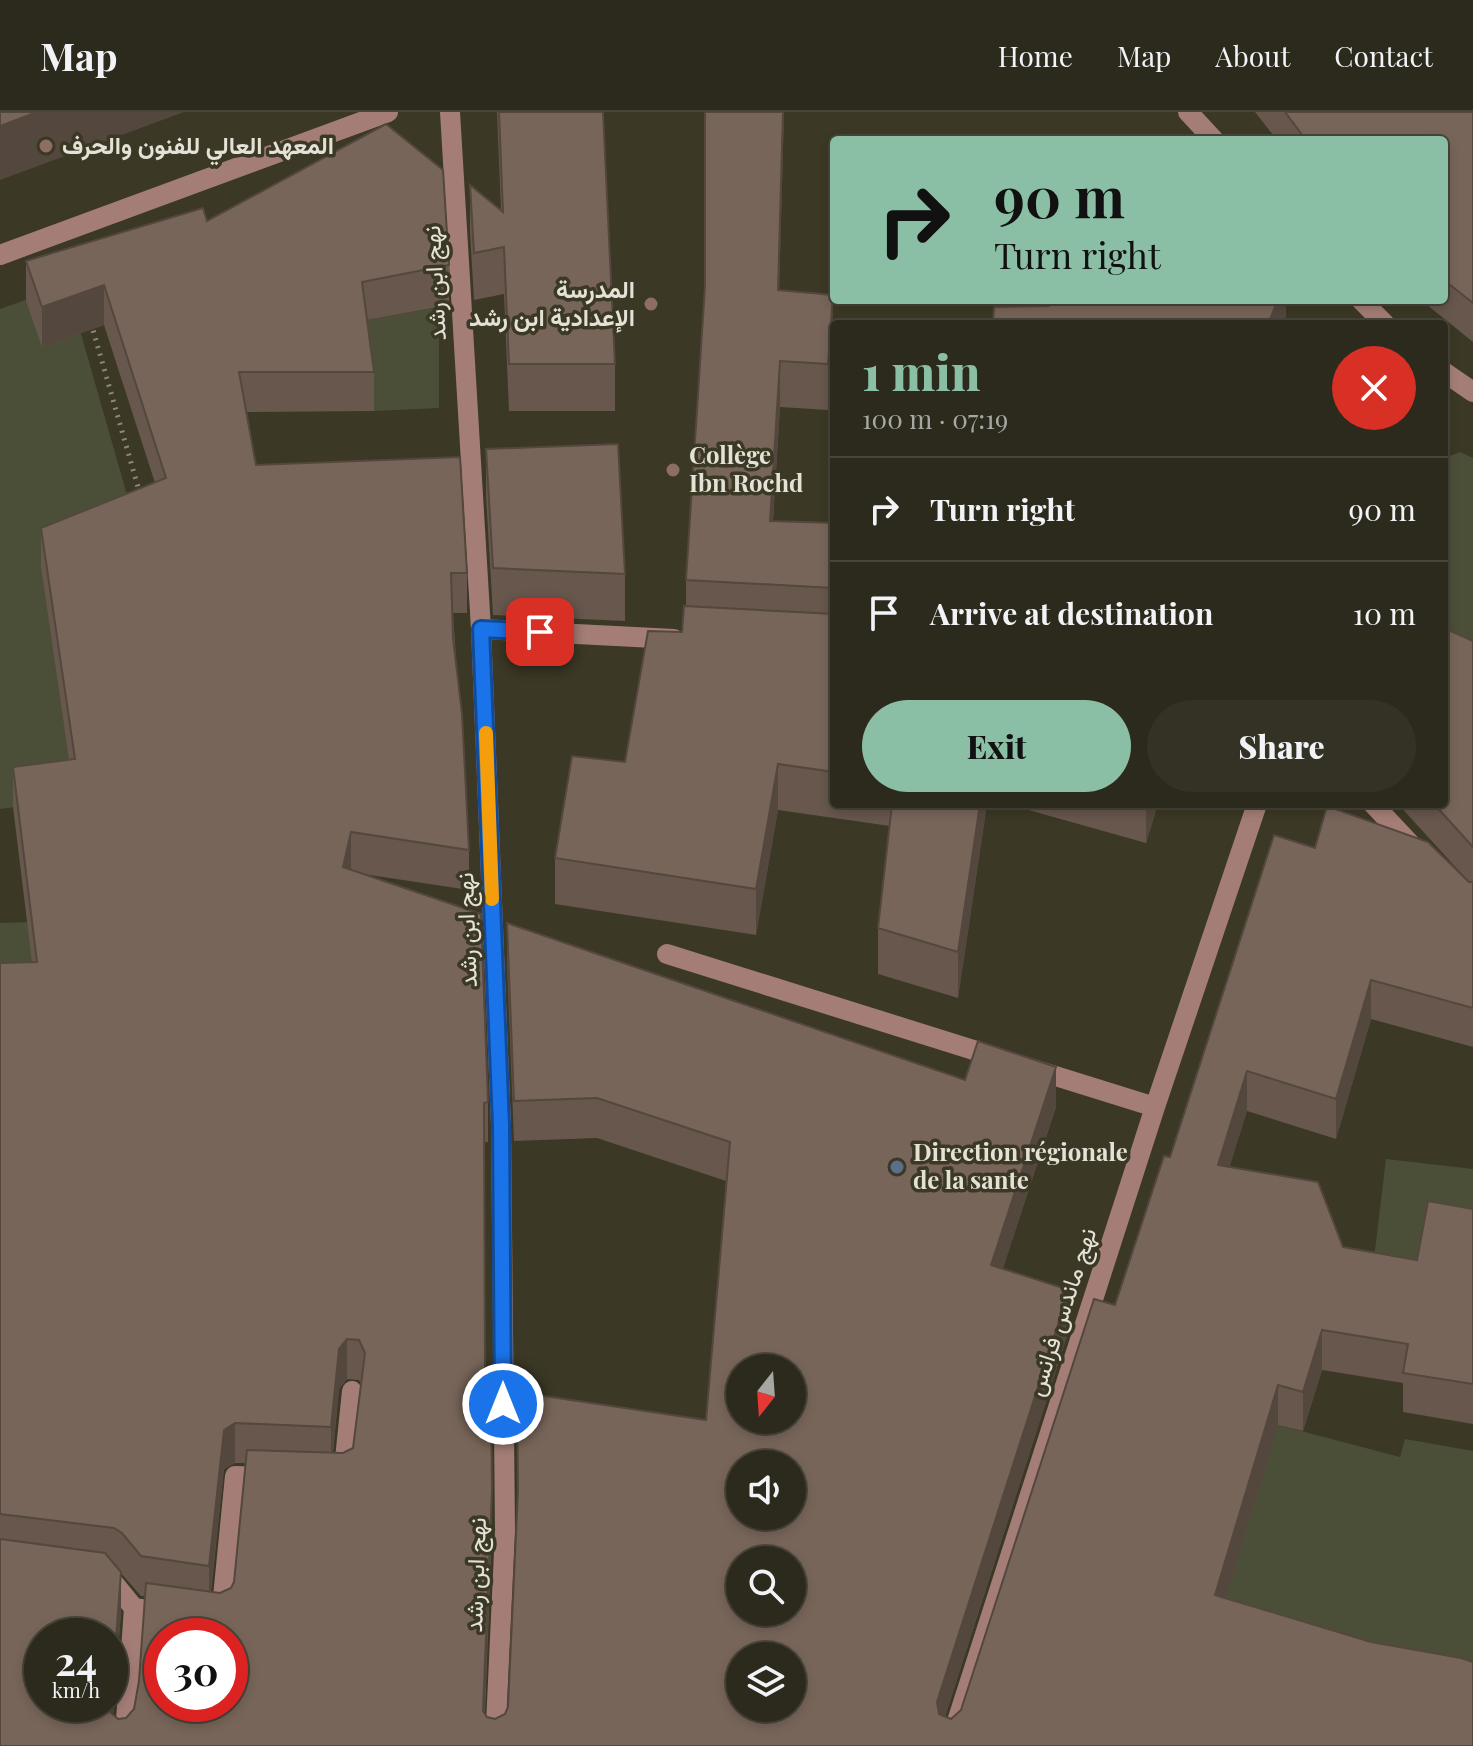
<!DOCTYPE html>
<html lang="en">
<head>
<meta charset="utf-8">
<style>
	:root { --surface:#2c2a1c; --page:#343225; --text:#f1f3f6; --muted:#a6a7a3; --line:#48463b; --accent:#8abfa5 }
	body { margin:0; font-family:"Playfair Display",Vazirmatn,serif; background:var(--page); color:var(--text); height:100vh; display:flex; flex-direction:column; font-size:30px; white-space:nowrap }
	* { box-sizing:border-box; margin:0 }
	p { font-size:26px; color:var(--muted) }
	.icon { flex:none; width:44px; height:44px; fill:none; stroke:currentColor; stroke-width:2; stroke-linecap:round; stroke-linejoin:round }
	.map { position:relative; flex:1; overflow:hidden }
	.details { position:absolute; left:830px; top:208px; width:618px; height:488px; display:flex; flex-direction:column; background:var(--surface); border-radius:8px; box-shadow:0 4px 12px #0003,0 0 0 2px var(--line) }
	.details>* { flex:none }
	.top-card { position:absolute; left:830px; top:24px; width:618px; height:168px; border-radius:8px; box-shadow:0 4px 12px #0003,0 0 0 2px var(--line); background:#8abfa5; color:#111; overflow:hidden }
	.needle { width:52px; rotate:197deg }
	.tools { position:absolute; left:726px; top:1242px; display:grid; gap:16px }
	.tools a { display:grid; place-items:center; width:80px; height:80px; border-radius:50%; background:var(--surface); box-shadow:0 4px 12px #0003,0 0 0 2px var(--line); font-size:40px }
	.speed { position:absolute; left:24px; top:1506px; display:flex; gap:16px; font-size:40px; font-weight:700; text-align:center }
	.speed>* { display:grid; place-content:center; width:104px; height:104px; border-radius:50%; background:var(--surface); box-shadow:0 4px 12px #0003,0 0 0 2px var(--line); line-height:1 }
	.speed small { font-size:20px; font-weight:400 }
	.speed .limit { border:12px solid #d22; background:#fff; color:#111 }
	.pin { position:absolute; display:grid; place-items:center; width:68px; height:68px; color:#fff; margin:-34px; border-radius:16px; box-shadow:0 4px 12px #0006 }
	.me { position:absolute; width:88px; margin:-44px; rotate:0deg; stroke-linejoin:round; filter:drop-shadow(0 0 6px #0008) }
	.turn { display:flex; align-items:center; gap:28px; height:168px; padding:0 32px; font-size:36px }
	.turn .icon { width:104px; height:104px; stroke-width:2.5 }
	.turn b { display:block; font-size:56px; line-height:68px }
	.round { display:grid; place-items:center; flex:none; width:84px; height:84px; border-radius:42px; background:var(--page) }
	.headline { display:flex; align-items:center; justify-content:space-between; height:136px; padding:0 32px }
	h1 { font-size:48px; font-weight:800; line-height:60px; color:var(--accent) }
	.primary-button { display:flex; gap:16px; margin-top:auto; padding:16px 32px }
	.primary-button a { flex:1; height:92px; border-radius:48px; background:var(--accent); color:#111; font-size:32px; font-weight:800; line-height:92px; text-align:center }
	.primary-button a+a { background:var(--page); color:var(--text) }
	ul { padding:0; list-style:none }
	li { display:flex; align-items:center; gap:24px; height:104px; padding:0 32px; border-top:2px solid var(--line) }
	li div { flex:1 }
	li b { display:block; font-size:30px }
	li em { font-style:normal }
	header { display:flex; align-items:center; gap:48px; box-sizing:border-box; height:112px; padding:0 40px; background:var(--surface); border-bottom:2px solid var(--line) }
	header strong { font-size:38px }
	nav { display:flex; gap:44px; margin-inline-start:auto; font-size:28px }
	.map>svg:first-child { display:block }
</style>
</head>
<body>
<header>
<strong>Map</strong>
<nav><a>Home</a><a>Map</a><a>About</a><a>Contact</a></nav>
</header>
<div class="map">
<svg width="1473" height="1634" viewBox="0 0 1473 1634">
	<rect width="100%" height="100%" fill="#3b3825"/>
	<path fill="#4c4f38" d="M67,173L137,418L41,456L75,687L0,697V197Z
		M439,195V296L374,299L362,209Z
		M1460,340L1473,346V569L1444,556V346Z
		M95,808L0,891V811Z
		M1386,1047L1473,1057V1101L1417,1188L1370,1180Z
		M1278,1313L1400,1345L1405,1327L1473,1339V1571L1222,1499Z"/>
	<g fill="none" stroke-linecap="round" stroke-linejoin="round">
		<path stroke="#8a8878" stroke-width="5" stroke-dasharray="2 6" stroke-linecap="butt" d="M91,211L140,382"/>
		<path stroke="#a47e76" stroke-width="20" d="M450,0L481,517L501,1013L505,1419L495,1634
			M1188,0L1214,28
			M0,143L388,0
			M1361,188L1385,212
			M1444,260L1473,280
			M481,517L674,527
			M1373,692L1418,740
			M667,842L999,946
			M1033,957L1155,995
			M343,1366L352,1279
			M101,1467L112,1469L134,1496L168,1501
			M221,1505L235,1364L268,1365
			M121,1634L126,1608L134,1496
			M949,1634L1155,995L1257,692"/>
	</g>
	<path fill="#67574d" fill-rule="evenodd" d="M497,0H603L615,252V299H509L504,182L474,188L470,120V73L501,98Z
		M705,0H784L779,179L833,229L828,298L780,295L773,409L834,411V692H987L958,886L878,862V816L890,714L778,698L756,823L555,792V746L625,650L682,520L686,494V468L705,174Z
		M1255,0H1473V230L1421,188H1444V28H1277Z
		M207,109L449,153V193L367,208L374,260V299L247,300L256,353L467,461V501H453L469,738V778L363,762L488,990V1030H484L485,1275L492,1419L485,1601L487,1605L495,1607L505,1602L706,1308L726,1069L597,1026L514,1029L507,851V811L965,968L1056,995L1003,1156L1069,1218L945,1605L951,1607L961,1598L1115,1193L1170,1045L1315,736L1469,770L1398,692H1444L1473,529V935L1371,907L1336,1027L1247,999L1229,1055L1343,1135L1417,1148L1473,1097V1312L1403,1300V1271L1322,1258L1303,1319L1278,1313L1226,1486L1473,1634H0V851L32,850L13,695V655L69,648L41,456V416L155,371L104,213L42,235L26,189V149ZM347,1267L359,1268L361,1272L353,1336L343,1341H333L339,1277ZM235,1351H245L234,1470L231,1476L220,1481L211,1480L224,1357ZM120,1460L141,1484H145L139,1569L134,1597L126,1606L118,1607L113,1603L121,1500Z
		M486,337L625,462V509L493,503L486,384Z
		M1007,692H1158L1146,731Z"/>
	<path fill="#54473e" d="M37,0H184L0,68V14Z
		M783,0H784L778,225V178Z
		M104,173V213L42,235V195Z
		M833,183V229L828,298V252Z
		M1278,188H1286V212H1268Z
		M780,249V295L770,455V409Z
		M778,652V698L756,823V777Z
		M980,692H987L958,886V840Z
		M1146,692H1158L1146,731Z
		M351,720V760L343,755Z
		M1371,868V907L1336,1027V987Z
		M1056,955V995L991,1192V1153Z
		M1247,959V999L1218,1093V1053Z
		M1069,1178V1218L937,1630V1590Z
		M1322,1218V1258L1303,1319V1280Z
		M347,1227V1267L339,1277L331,1355V1315L339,1237Z
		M1278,1273V1313L1215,1522V1483Z
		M235,1311V1351L224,1357L209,1493V1454L224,1318Z
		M492,1379V1419L483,1634V1599Z
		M121,1460V1500L113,1606L108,1632V1592H110Z"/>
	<path fill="#786559" stroke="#54473e" stroke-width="2" fill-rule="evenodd" d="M0,0H37L0,14Z
		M499,0H603L615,252H509L504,135L474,141L470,73L503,100Z
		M705,0H783L778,178L833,183L828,252L780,249L770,409L834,411V476L686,468L705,174Z
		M1285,0H1473V191L1444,168V28H1306Z
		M386,12L443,58L449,153L362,170L374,260H239L256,353L460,345L467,461H451L453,526L462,602L469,738L351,720L343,755L481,802L488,990L484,991L485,1275L491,1276L492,1379L483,1599L487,1605L495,1607L505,1602L508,1595L518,1379L517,1280L706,1308L730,1030L597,986L514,989L507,811L965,968L978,929L1056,955L991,1153L1069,1178L937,1590L939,1602L951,1607L961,1598L1094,1187L1115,1193L1164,1044L1170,1045L1274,723L1315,736L1327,694L1428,730L1469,770H1473V896L1371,868L1336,987L1247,959L1218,1053L1318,1070L1343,1135L1417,1148L1428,1089L1473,1097V1272L1403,1261L1408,1232L1322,1218L1303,1280L1278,1273L1215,1483L1371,1530L1461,1546L1473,1550V1634H0V1427L105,1441L121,1460L113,1567L110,1583V1524H42V1592H108L109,1599L118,1607L126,1606L134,1597L139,1569L146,1471L220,1481L231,1476L234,1470L247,1338L343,1341L353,1336L365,1241L359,1228L347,1227L339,1237L331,1315L235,1311L224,1318L209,1454L141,1444L122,1421L114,1416L0,1402V851L37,850L13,655L75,647L41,416L166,366L104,173L42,195L26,149L203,96L207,109ZM740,1256H792V1308H740ZM740,1352H792V1404H740ZM740,1448H792V1500H740ZM162,1524H230V1592H162ZM740,1544H792V1596H740Z
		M1052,188H1278L1268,212H993L994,195L1049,194Z
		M618,332L625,462L493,456L486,337Z
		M684,494L834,502V660L778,652L756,777L555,746L572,644L625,650L648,519L682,520Z
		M1444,516L1473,529V735L1434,692H1444Z
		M892,692H980L958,840L878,816Z"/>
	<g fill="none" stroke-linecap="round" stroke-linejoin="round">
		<defs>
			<path id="route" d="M503,1292L501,1013L481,517L540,520"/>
		</defs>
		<use href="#route" stroke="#114b97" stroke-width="20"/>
		<use href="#route" stroke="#1a73e8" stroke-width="14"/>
		<path stroke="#f59e0b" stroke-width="14" d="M486,621L492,787"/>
	</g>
	<g fill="#8d6e63" stroke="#3b3825" stroke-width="3">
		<circle cx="46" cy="34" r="8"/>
		<circle cx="651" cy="192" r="8"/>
		<circle cx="673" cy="358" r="8"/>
	</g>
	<circle fill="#5c6f8a" stroke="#3b3825" stroke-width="3" cx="897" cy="1055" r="8"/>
	<g text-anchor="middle" stroke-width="7" stroke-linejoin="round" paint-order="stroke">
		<g font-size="24" font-weight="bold" fill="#e4e2d7" stroke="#3b3825" text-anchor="start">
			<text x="62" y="42">المعهد العالي للفنون والحرف</text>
			<text x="635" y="186" text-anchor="end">المدرسة<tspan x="635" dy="28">الإعدادية ابن رشد</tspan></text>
			<text x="689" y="352">Collège<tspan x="689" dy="28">Ibn Rochd</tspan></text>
			<text x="913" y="1049">Direction régionale<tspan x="913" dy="28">de la sante</tspan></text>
		</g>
		<g font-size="24" fill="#e4e2d7" stroke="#3b3825">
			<text transform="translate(435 171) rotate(-93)" y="8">نهج ابن رشد</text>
			<text transform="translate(467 818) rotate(-92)" y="8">نهج ابن رشد</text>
			<text transform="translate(1062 1200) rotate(-72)" y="8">نهج ماندس فرانس</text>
			<text transform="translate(476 1463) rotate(-88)" y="8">نهج ابن رشد</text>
		</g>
	</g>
</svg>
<div class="tools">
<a><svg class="needle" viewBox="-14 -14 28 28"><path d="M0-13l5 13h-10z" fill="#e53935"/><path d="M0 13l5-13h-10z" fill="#a6a7a3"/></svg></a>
<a><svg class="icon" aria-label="sound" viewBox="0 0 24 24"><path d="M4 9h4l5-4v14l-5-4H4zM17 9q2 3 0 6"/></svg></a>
<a><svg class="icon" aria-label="search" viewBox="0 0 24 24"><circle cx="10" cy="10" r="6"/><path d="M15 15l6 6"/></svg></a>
<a><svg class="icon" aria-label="layers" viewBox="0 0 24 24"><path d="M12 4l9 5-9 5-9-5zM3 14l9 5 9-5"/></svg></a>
</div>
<div class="speed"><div>24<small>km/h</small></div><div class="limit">30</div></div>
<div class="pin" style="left:540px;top:520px;background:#d93025"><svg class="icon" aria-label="arrive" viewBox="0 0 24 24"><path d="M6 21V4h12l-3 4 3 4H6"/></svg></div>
<svg class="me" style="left:503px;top:1292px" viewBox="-20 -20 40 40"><circle r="17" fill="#1a73e8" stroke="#fff" stroke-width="3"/><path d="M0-11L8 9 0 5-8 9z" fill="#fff"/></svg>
<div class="top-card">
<div class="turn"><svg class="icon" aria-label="right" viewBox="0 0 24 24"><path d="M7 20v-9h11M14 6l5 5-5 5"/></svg><div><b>90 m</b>Turn right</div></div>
</div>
<section class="details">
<div class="headline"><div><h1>1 min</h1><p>100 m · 07:19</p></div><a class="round" style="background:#d93025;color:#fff"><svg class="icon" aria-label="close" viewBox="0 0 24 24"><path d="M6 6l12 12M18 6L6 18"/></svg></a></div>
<ul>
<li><svg class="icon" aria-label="right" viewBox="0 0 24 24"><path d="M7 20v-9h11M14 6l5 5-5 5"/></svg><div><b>Turn right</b></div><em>90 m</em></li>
<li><svg class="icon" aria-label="arrive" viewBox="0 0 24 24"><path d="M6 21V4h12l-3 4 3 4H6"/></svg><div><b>Arrive at destination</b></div><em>10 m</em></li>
</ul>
<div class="primary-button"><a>Exit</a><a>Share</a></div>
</section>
</div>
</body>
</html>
